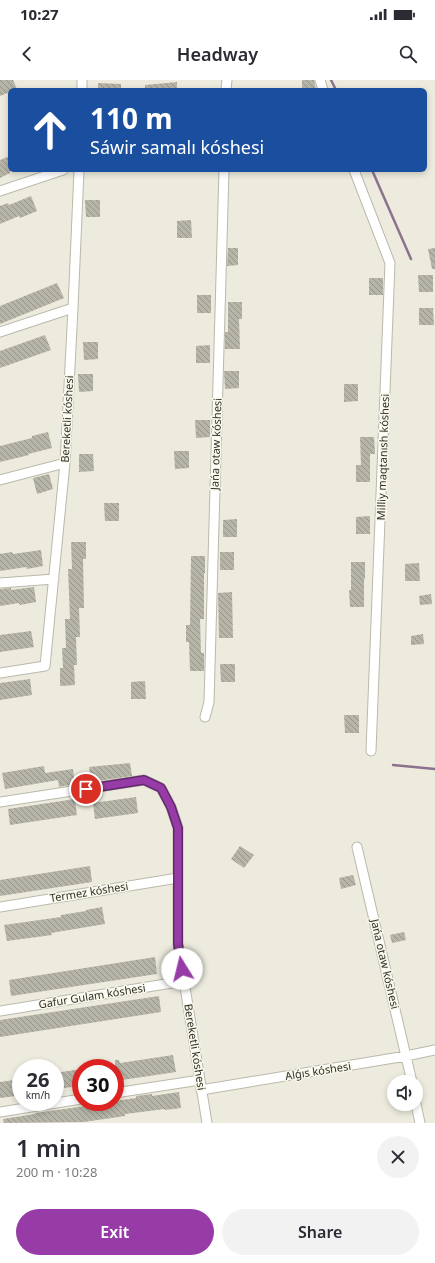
<!DOCTYPE html>
<html lang="en">
<head>
<meta charset="utf-8">
<style>
	:root { --surface:#fff; --page:#f2f2f3; --text:#2b2b33; --muted:#7c7c81; --accent:#973ca6 }
	body { margin:0; font-family:"Noto Sans",sans-serif; background:var(--page); color:var(--text); height:100vh; display:flex; flex-direction:column; font-size:15px; white-space:nowrap }
	* { box-sizing:border-box; margin:0 }
	p { font-size:13px; color:var(--muted) }
	.icon { flex:none; width:22px; height:22px; fill:none; stroke:currentColor; stroke-width:2; stroke-linecap:round; stroke-linejoin:round }
	.map { position:relative; height:1043px; overflow:hidden }
	.sheet { display:flex; flex-direction:column; background:var(--surface); flex:1 }
	.sheet>* { flex:none }
	.top-card { position:absolute; left:8px; top:8px; width:419px; height:84px; border-radius:6px; box-shadow:0 2px 6px #0003; background:#1a4fa0; color:#fff; overflow:hidden }
	.controls { position:absolute; left:387px; top:995px; display:grid; gap:8px }
	.controls a { display:grid; place-items:center; width:36px; height:36px; border-radius:50%; background:var(--surface); box-shadow:0 2px 6px #0003; font-size:20px }
	.speed { position:absolute; left:12px; top:979px; display:flex; gap:8px; font-size:20px; font-weight:700; text-align:center }
	.speed>* { display:grid; place-content:center; width:52px; height:52px; border-radius:50%; background:var(--surface); box-shadow:0 2px 6px #0003; line-height:1 }
	.speed small { font-size:10px; font-weight:400 }
	.speed .limit { border:6px solid #d22; background:#fff; color:#111 }
	.pin { position:absolute; display:grid; place-items:center; width:34px; height:34px; color:#fff; margin:-17px; border:2px solid #fff; border-radius:50%; box-shadow:0 1px 4px #0007 }
	.me { position:absolute; width:44px; margin:-22px; rotate:351deg; stroke-linejoin:round; filter:drop-shadow(0 0 3px #0008) }
	.turn { display:flex; align-items:center; gap:14px; height:84px; padding:0 16px; font-size:18px }
	.turn .icon { width:52px; height:52px; stroke-width:2.5 }
	.turn b { display:block; font-size:28px; line-height:34px }
	.round { display:grid; place-items:center; flex:none; width:42px; height:42px; border-radius:21px; background:var(--page) }
	.head { display:flex; align-items:center; justify-content:space-between; height:68px; padding:0 16px }
	h1 { font-size:24px; font-weight:600; line-height:30px }
	.button { display:flex; gap:8px; margin-top:auto; padding:8px 16px }
	.button a { flex:1; height:46px; border-radius:24px; background:var(--accent); color:#fff; font-size:16px; font-weight:600; line-height:46px; text-align:center }
	.button a+a { background:var(--page); color:var(--text) }
	.status { display:flex; justify-content:space-between; align-items:center; height:28px; padding:0 20px; background:var(--surface); direction:ltr }
	.status svg { height:11px; fill:currentColor }
	header { display:flex; justify-content:space-between; align-items:center; height:52px; padding:0 16px; background:var(--surface); font-size:18px; font-weight:600 }
	.map>svg:first-child { display:block }
</style>
</head>
<body>
<div class="status"><b>10:27</b><svg viewBox="0 0 49 12"><path d="M0 12V9h3v3zM5 12V6h3v6zM10 12V3h3v9zM15 12V0h3v12zM26 1h20v11H26zM47 4h2v5h-2z"/></svg></div>
<header><svg class="icon" aria-label="back" viewBox="0 0 24 24"><path d="M15 5l-7 7 7 7"/></svg>Headway<svg class="icon" aria-label="search" viewBox="0 0 24 24"><circle cx="10" cy="10" r="6"/><path d="M15 15l6 6"/></svg></header>
<div class="map">
<svg width="435" height="1043" viewBox="0 0 435 1043">
	<defs>
		<pattern id="building-back-hatch" width="6" height="6" patternUnits="userSpaceOnUse"><rect width="6" height="6" fill="#b6b5a8"/><path d="M-1 5l2 2M0 0l6 6M5-1l2 2" fill="none" stroke="#959489"/></pattern>
	</defs>
	<rect width="100%" height="100%" fill="#ecebdd"/>
	<g fill="none" stroke-linecap="round" stroke-linejoin="round">
		<path stroke="#8d728e" stroke-width="2.5" d="M331,0L336,10
			M372,90L411,179
			M393,685L435,689"/>
	</g>
	<path fill="url(#building-back-hatch)" d="M0,0H13L17,9L10,10V12L0,16Z
		M302,0H314L316,10H302Z
		M177,2V10H145V5Z
		M98,3L121,4V10H98Z
		M10,76V93L0,98V80Z
		M31,116L37,131L20,138L19,136L0,144V126L8,123L9,125Z
		M85,120H100V137H86Z
		M191,140L192,158H177V141Z
		M228,168H238V185L227,186Z
		M435,168V189H432L428,169Z
		M418,195H433V212H419Z
		M369,198H383V215H369Z
		M57,203L64,218L0,244V226Z
		M197,215H211V233H197Z
		M228,222H242V239H239L240,269H225V252H228Z
		M419,228H433L434,245H419Z
		M45,255L51,270L0,288V271Z
		M83,262H98V279L84,280Z
		M210,265V283H196V266Z
		M224,291H239V308L225,309Z
		M78,294H93V311L79,312Z
		M344,304H358V321L344,322Z
		M195,340H210V357L196,358Z
		M48,352L52,368L28,374L29,375L0,382V366L32,358V356Z
		M360,357H374L375,374H370V402H356V385H361Z
		M174,371H189V388L175,389Z
		M79,374H93L94,391L79,392Z
		M49,394L53,409L37,414L33,398Z
		M104,423H119V441H105Z
		M370,436V454H356V437Z
		M237,439V457H223V440Z
		M71,462H86V479H83L84,528H79L80,557H76L77,585H74L75,605L60,606V588H63L62,568H66L65,539H70L68,489H72Z
		M41,470L43,486L27,489L26,487L0,491V474L12,472L13,474Z
		M220,472H234V490H220Z
		M191,476H205V493H204V539H200L201,573H204V591H190L189,562H186V545H190Z
		M351,482H365V499H364V527H350L349,510H351Z
		M419,483L420,501H405V484Z
		M34,507L36,522L20,525L19,523L0,526V509L11,508V510Z
		M232,512L233,558H219L218,513Z
		M431,514L432,524L420,525L419,516Z
		M31,551L34,567L0,572V555Z
		M423,554L424,564L411,565V556Z
		M220,584H235V602H221Z
		M30,599L32,615L0,620V603Z
		M145,601L146,619H131V602Z
		M344,635H359V653H345Z
		M130,683L132,696L91,702L89,687Z
		M44,686L45,693L73,689L75,704L59,707L58,700L5,709L2,693Z
		M136,717L138,733L95,739L93,723Z
		M75,719L77,735L10,745L8,729Z
		M240,766L254,775L244,788L231,779Z
		M90,786L92,802L0,816V800Z
		M353,795L356,805L341,809L339,798Z
		M102,827L105,844L51,853L52,855L7,861L4,845L61,837V835L86,831V830Z
		M404,852L406,860L392,863L390,855Z
		M155,877L157,894L11,916L9,900Z
		M159,916L161,932L0,957V940Z
		M173,975L176,992L115,1001V980H119L120,983Z
		M81,989V1006L55,1009V993Z
		M14,1000L16,1016L0,1018V1002Z
		M179,1012L181,1028L165,1030V1029L125,1034V1036L84,1042L4,1043L3,1039L35,1034V1033L115,1022V1021L136,1018V1016L152,1014V1016Z"/>
	<g fill="none" stroke-linecap="round" stroke-linejoin="round">
		<defs>
			<path id="minor" d="M320,0L323,10
				M82,10V0
				M226,10L227,0
				M354,90L390,183L371,671
				M0,111L63,90
				M0,252L73,228
				M0,400L65,383
				M0,503L54,499
				M0,593L45,586L65,383L73,228L79,90
				M205,637L209,622L224,90
				M0,722L144,700L161,708L171,727L178,748V864L207,1043
				M357,767L412,1002
				M0,827L178,798
				M0,931L184,901
				M201,1010L406,976L435,970
				M115,1013L200,1000
				M416,1024L420,1043
				M0,1032L81,1019"/>
		</defs>
		<use href="#minor" stroke="#bab9ab" stroke-width="11"/>
		<use href="#minor" stroke="#fff" stroke-width="9"/>
	</g>
	<g fill="none" stroke-linecap="round" stroke-linejoin="round">
		<defs>
			<path id="route" d="M86,709L144,700L161,708L171,727L178,748V864L182,889"/>
		</defs>
		<use href="#route" stroke="#62276c" stroke-width="10"/>
		<use href="#route" stroke="#973ca6" stroke-width="7"/>
	</g>
	<g text-anchor="middle" stroke-width="3" stroke-linejoin="round" paint-order="stroke">
		<g font-size="11" fill="#31302b" stroke="#f9f8ea">
			<text transform="translate(67 339) rotate(-87)" y="4">Bereketli kóshesi</text>
			<text transform="translate(216 364) rotate(-88)" y="4">Jańa otaw kóshesi</text>
			<text transform="translate(383 377) rotate(-88)" y="4">Milliy maqtanısh kóshesi</text>
			<text transform="translate(89 812) rotate(-9)" y="4">Termez kóshesi</text>
			<text transform="translate(385 884) rotate(77)" y="4">Jańa otaw kóshesi</text>
			<text transform="translate(92 916) rotate(-9)" y="4">Gafur Gulam kóshesi</text>
			<text transform="translate(195 967) rotate(81)" y="4">Bereketli kóshesi</text>
			<text transform="translate(318 991) rotate(-9)" y="4">Alǵıs kóshesi</text>
		</g>
	</g>
</svg>
<div class="controls">
<a><svg class="icon" aria-label="sound" viewBox="0 0 24 24"><path d="M4 9h4l5-4v14l-5-4H4zM17 9q2 3 0 6"/></svg></a>
</div>
<div class="speed"><div>26<small>km/h</small></div><div class="limit">30</div></div>
<div class="pin" style="left:86px;top:709px;background:#d93025"><svg class="icon" aria-label="arrive" viewBox="0 0 24 24"><path d="M6 21V4h12l-3 4 3 4H6"/></svg></div>
<svg class="me" style="left:182px;top:889px" viewBox="-20 -20 40 40"><circle r="19" fill="#fff"/><path d="M0-13L10 11 0 6-10 11z" fill="#973ca6"/></svg>
<div class="top-card">
<div class="turn"><svg class="icon" aria-label="ahead" viewBox="0 0 24 24"><path d="M12 20V5M6 11l6-6 6 6"/></svg><div><b>110 m</b>Sáwir samalı kóshesi</div></div>
</div>
</div>
<section class="sheet">
<div class="head"><div><h1>1 min</h1><p>200 m · 10:28</p></div><a class="round"><svg class="icon" aria-label="close" viewBox="0 0 24 24"><path d="M6 6l12 12M18 6L6 18"/></svg></a></div>
<div class="button"><a>Exit</a><a>Share</a></div>
</section>
</body>
</html>
